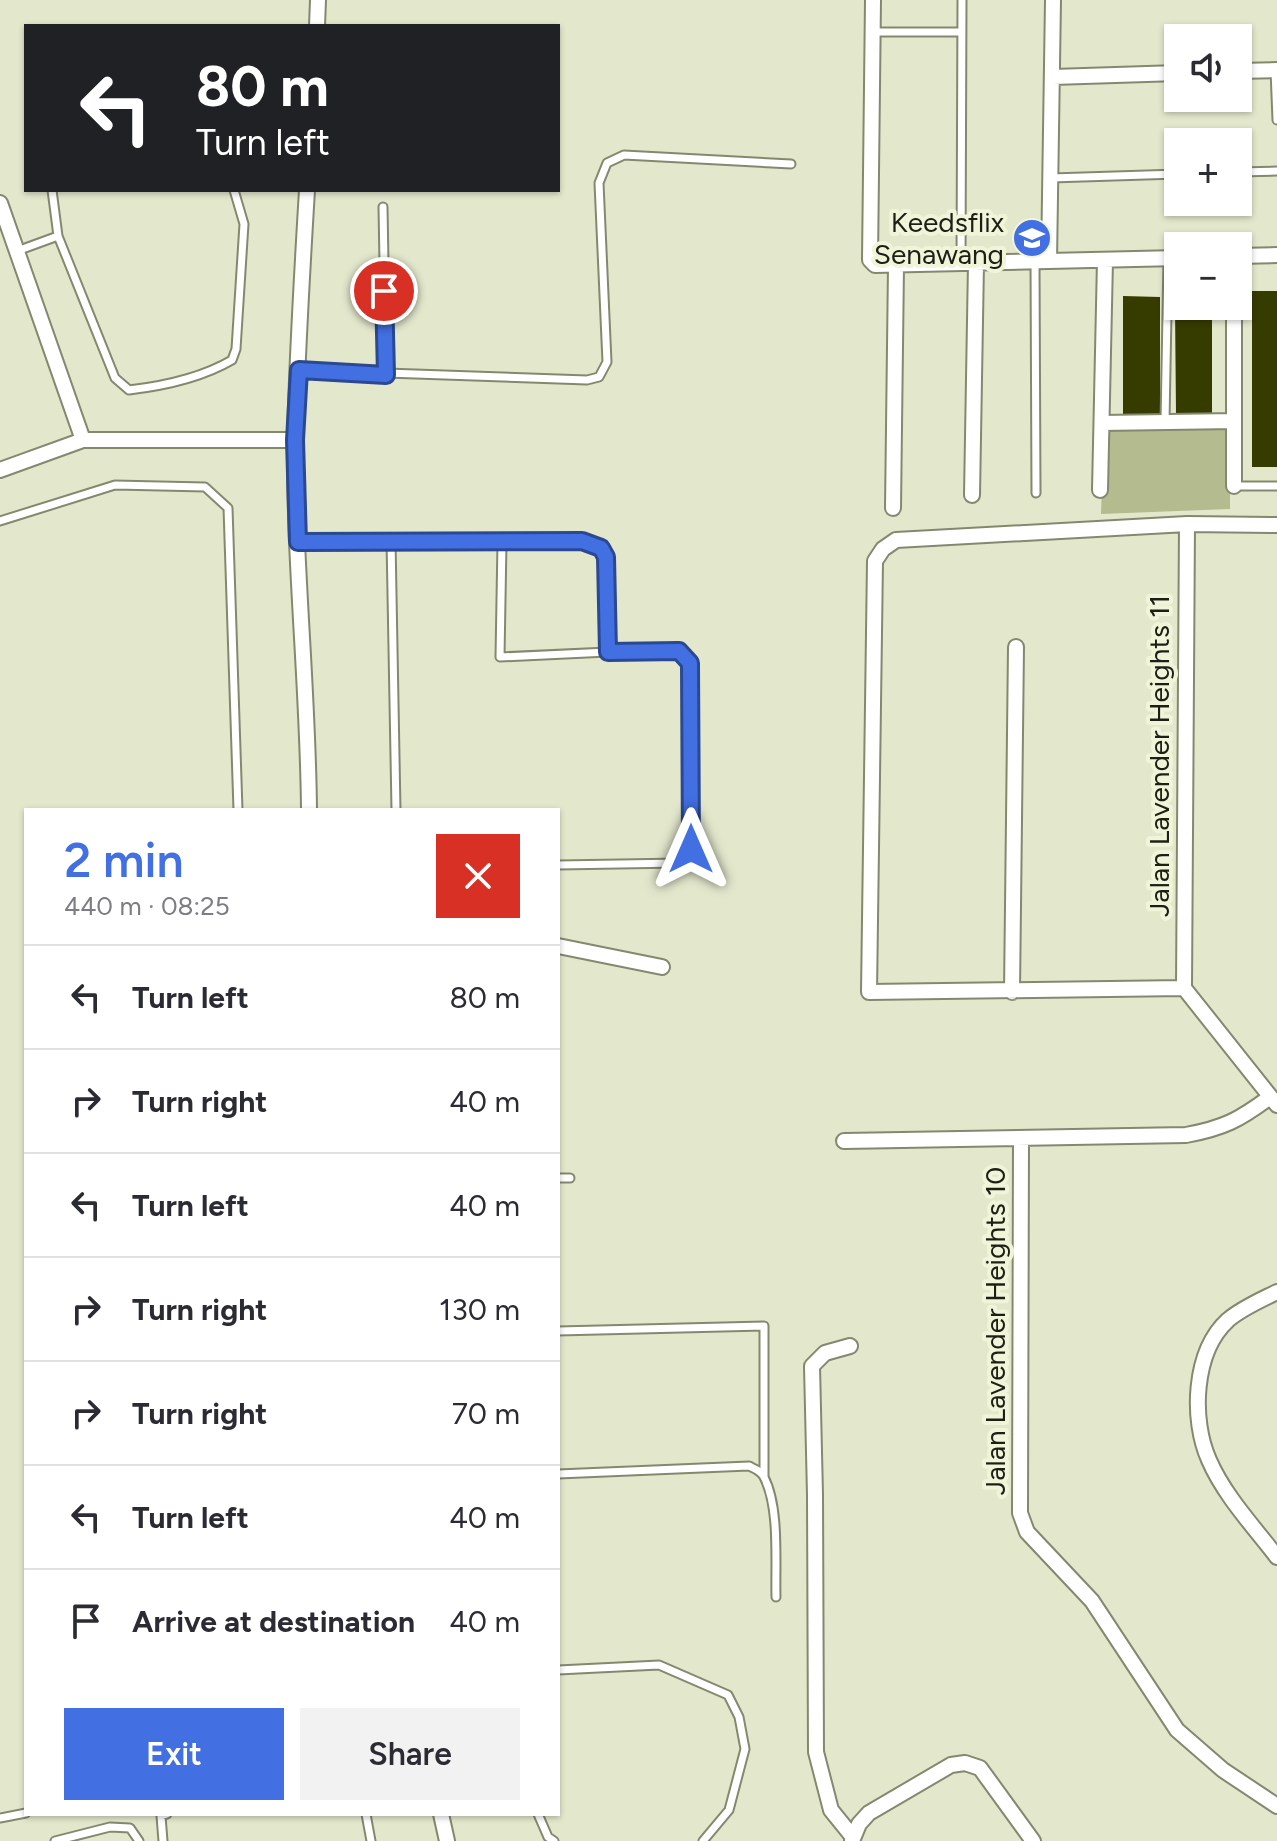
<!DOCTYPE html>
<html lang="en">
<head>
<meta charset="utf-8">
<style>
	:root { --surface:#fff; --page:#f2f2f3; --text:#2b2b33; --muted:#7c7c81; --line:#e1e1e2; --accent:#426fe1 }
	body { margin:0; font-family:Figtree,sans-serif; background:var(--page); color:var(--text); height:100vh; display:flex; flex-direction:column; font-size:30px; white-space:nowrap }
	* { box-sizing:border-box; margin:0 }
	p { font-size:26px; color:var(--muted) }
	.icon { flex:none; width:44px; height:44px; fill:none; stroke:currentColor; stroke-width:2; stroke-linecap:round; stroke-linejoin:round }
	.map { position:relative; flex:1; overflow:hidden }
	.side { position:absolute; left:24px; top:808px; width:536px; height:1008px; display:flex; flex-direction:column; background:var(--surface); border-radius:0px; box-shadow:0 2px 6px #0004 }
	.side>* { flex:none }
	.top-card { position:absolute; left:24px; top:24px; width:536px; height:168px; border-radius:0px; box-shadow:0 2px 6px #0004; background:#202124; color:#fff; overflow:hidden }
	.controls { position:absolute; left:1164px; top:24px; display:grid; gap:16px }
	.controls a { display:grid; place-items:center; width:88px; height:88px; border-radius:0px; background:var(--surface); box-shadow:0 2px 6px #0004; font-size:40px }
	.pin { position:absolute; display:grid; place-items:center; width:68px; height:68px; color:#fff; margin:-34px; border:4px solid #fff; border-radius:50%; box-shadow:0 2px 8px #0007 }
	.me { position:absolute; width:88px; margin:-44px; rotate:0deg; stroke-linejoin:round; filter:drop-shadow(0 0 6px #0008) }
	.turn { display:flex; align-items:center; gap:28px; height:168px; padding:0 40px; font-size:36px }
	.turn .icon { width:104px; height:104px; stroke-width:2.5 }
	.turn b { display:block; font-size:56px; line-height:68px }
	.round { display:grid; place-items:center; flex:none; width:84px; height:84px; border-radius:0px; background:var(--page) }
	.summary { display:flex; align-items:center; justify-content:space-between; height:136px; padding:0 40px }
	h1 { font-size:48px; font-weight:600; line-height:60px; color:var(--accent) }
	.action { display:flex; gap:16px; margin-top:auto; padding:16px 40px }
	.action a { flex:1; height:92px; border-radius:0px; background:var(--accent); color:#fff; font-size:32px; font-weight:600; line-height:92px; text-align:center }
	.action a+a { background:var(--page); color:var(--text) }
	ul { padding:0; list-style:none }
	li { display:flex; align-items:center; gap:24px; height:104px; padding:0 40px; border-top:2px solid var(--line) }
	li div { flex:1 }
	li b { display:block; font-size:30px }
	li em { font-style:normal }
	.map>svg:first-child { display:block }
</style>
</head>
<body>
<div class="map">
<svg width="1277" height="1841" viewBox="0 0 1277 1841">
	<rect width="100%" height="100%" fill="#e3e8cd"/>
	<path fill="#b4bb8f" d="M1230,424V509L1101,514L1104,425Z"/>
	<path fill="#363b00" d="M1252,291H1277V467H1252Z
		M1123,296L1160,297V416H1123Z
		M1175,306H1212V414H1176Z"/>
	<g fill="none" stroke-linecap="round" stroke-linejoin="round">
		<defs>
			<path id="service" d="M873,32H962
				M1275,70L1277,120
				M1238,172L1277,171
				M1051,178L1178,174
				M52,190L58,236L115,378L129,390C163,386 203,377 232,360L236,349L244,224L234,190
				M383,207L386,375
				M17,251L58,236
				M1035,262L1036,493
				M961,264L962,0
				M299,370L587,380L599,377L607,362L599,183L607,163L624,155L791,164
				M1165,422L1168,258
				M1234,486H1277
				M0,521L115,485L205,487L228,508L238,810
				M391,540L396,810
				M298,542L582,541L601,548L606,557L608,652L679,651L690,663L691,849L681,863L558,865
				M502,542L500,657L608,652
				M558,1178H570
				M558,1331L764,1326V1477
				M558,1474L749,1466C755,1469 761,1471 764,1477C780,1508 775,1563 776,1597
				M558,1670L659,1665L728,1695L739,1717L745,1749L729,1810L703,1841
				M366,1814L371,1841
				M538,1814L548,1837L554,1841
				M0,1818L26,1813
				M55,1841L110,1827L130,1828L139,1841
				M163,1841L161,1816L167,1814"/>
			<path id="minor" d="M873,0L870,260L875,265L1178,258
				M317,26L318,0
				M1238,71L1277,70
				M1053,77L1178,73
				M307,190C302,273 297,356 295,439C294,563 308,686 309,810
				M0,203L83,440
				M1238,256L1277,255
				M1049,261L1053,0
				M1102,423L1234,421
				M0,470L83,440H295
				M1234,486V306
				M1100,490L1105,260
				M972,495L976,263
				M893,508L896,266
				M558,946L662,967
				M1184,988L869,992L875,561L883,549L896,540L1187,524L1277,525
				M1184,988L1187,524
				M1184,988L1277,1105
				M1012,992L1016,647
				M1021,1138L1020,1513L1027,1532L1092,1601L1177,1730L1223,1770L1277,1806
				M844,1141L1186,1135C1224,1128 1239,1120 1270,1097
				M1277,1292C1261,1300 1242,1308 1228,1320C1193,1352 1191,1420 1209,1460C1224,1495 1254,1527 1277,1557
				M850,1346L825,1353L812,1366L815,1495L816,1752L831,1810L852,1836
				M441,1814L447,1841
				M852,1841L859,1824L869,1813L951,1765L965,1763L980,1768L1033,1841"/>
		</defs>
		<use href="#service" stroke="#84886f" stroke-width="11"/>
		<use href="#minor" stroke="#84886f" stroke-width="18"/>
		<use href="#service" stroke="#fff" stroke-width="7"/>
		<use href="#minor" stroke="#fff" stroke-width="14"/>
	</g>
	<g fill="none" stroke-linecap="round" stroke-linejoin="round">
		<defs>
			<path id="route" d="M384,291L386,375L299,370L295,440L298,542L582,541L601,548L606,557L608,652L679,651L690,663L691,849"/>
		</defs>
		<use href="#route" stroke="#2b4892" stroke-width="20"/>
		<use href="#route" stroke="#426fe1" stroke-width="14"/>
	</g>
	<defs>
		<symbol id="school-disc" viewBox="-11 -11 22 22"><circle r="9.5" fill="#426fe1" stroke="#f0f5da"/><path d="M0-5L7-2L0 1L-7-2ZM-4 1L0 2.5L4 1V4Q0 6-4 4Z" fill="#fff"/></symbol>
	</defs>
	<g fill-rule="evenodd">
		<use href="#school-disc" x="1010" y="216" width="44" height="44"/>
	</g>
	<g text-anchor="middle" stroke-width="8" stroke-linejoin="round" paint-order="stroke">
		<g font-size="28" fill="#1d1f15" stroke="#f0f5da" text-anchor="end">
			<text x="1004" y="232">Keedsflix<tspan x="1004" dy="32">Senawang</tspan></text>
		</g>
		<g font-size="28" fill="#1d1f15" stroke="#f0f5da">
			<text transform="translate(1159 756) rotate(-90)" y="10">Jalan Lavender Heights 11</text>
			<text transform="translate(995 1331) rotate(-90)" y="10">Jalan Lavender Heights 10</text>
		</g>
	</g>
</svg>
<div class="controls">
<a><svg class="icon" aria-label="sound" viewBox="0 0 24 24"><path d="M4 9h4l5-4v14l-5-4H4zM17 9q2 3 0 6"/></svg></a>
<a>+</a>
<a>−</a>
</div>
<div class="pin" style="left:384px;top:291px;background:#d93025"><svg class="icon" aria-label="arrive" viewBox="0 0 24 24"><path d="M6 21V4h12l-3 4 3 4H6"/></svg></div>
<svg class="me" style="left:691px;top:849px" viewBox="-20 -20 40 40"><path d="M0-17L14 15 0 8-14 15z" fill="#426fe1" stroke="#fff" stroke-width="4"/></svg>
<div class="top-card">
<div class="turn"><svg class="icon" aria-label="left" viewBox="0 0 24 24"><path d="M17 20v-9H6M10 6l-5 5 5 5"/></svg><div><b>80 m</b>Turn left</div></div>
</div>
<section class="side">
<div class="summary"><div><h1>2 min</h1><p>440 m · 08:25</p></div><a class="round" style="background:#d93025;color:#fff"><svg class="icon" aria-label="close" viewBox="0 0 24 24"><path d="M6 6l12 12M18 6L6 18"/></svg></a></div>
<ul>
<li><svg class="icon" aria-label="left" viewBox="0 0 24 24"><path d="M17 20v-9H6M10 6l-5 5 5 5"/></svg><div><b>Turn left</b></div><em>80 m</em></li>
<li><svg class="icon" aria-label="right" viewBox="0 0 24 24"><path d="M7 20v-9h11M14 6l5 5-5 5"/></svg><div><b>Turn right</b></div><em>40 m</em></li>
<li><svg class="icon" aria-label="left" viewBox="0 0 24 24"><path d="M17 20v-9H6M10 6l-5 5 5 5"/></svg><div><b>Turn left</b></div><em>40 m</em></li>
<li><svg class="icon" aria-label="right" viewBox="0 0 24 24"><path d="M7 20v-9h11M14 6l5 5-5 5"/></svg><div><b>Turn right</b></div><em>130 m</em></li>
<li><svg class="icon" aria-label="right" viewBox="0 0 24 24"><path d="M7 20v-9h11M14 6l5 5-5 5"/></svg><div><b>Turn right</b></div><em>70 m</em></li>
<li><svg class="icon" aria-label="left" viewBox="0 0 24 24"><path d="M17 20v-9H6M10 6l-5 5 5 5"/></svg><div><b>Turn left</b></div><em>40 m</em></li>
<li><svg class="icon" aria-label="arrive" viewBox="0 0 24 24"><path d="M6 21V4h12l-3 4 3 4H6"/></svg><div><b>Arrive at destination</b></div><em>40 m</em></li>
</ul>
<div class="action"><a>Exit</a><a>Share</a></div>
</section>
</div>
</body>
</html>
